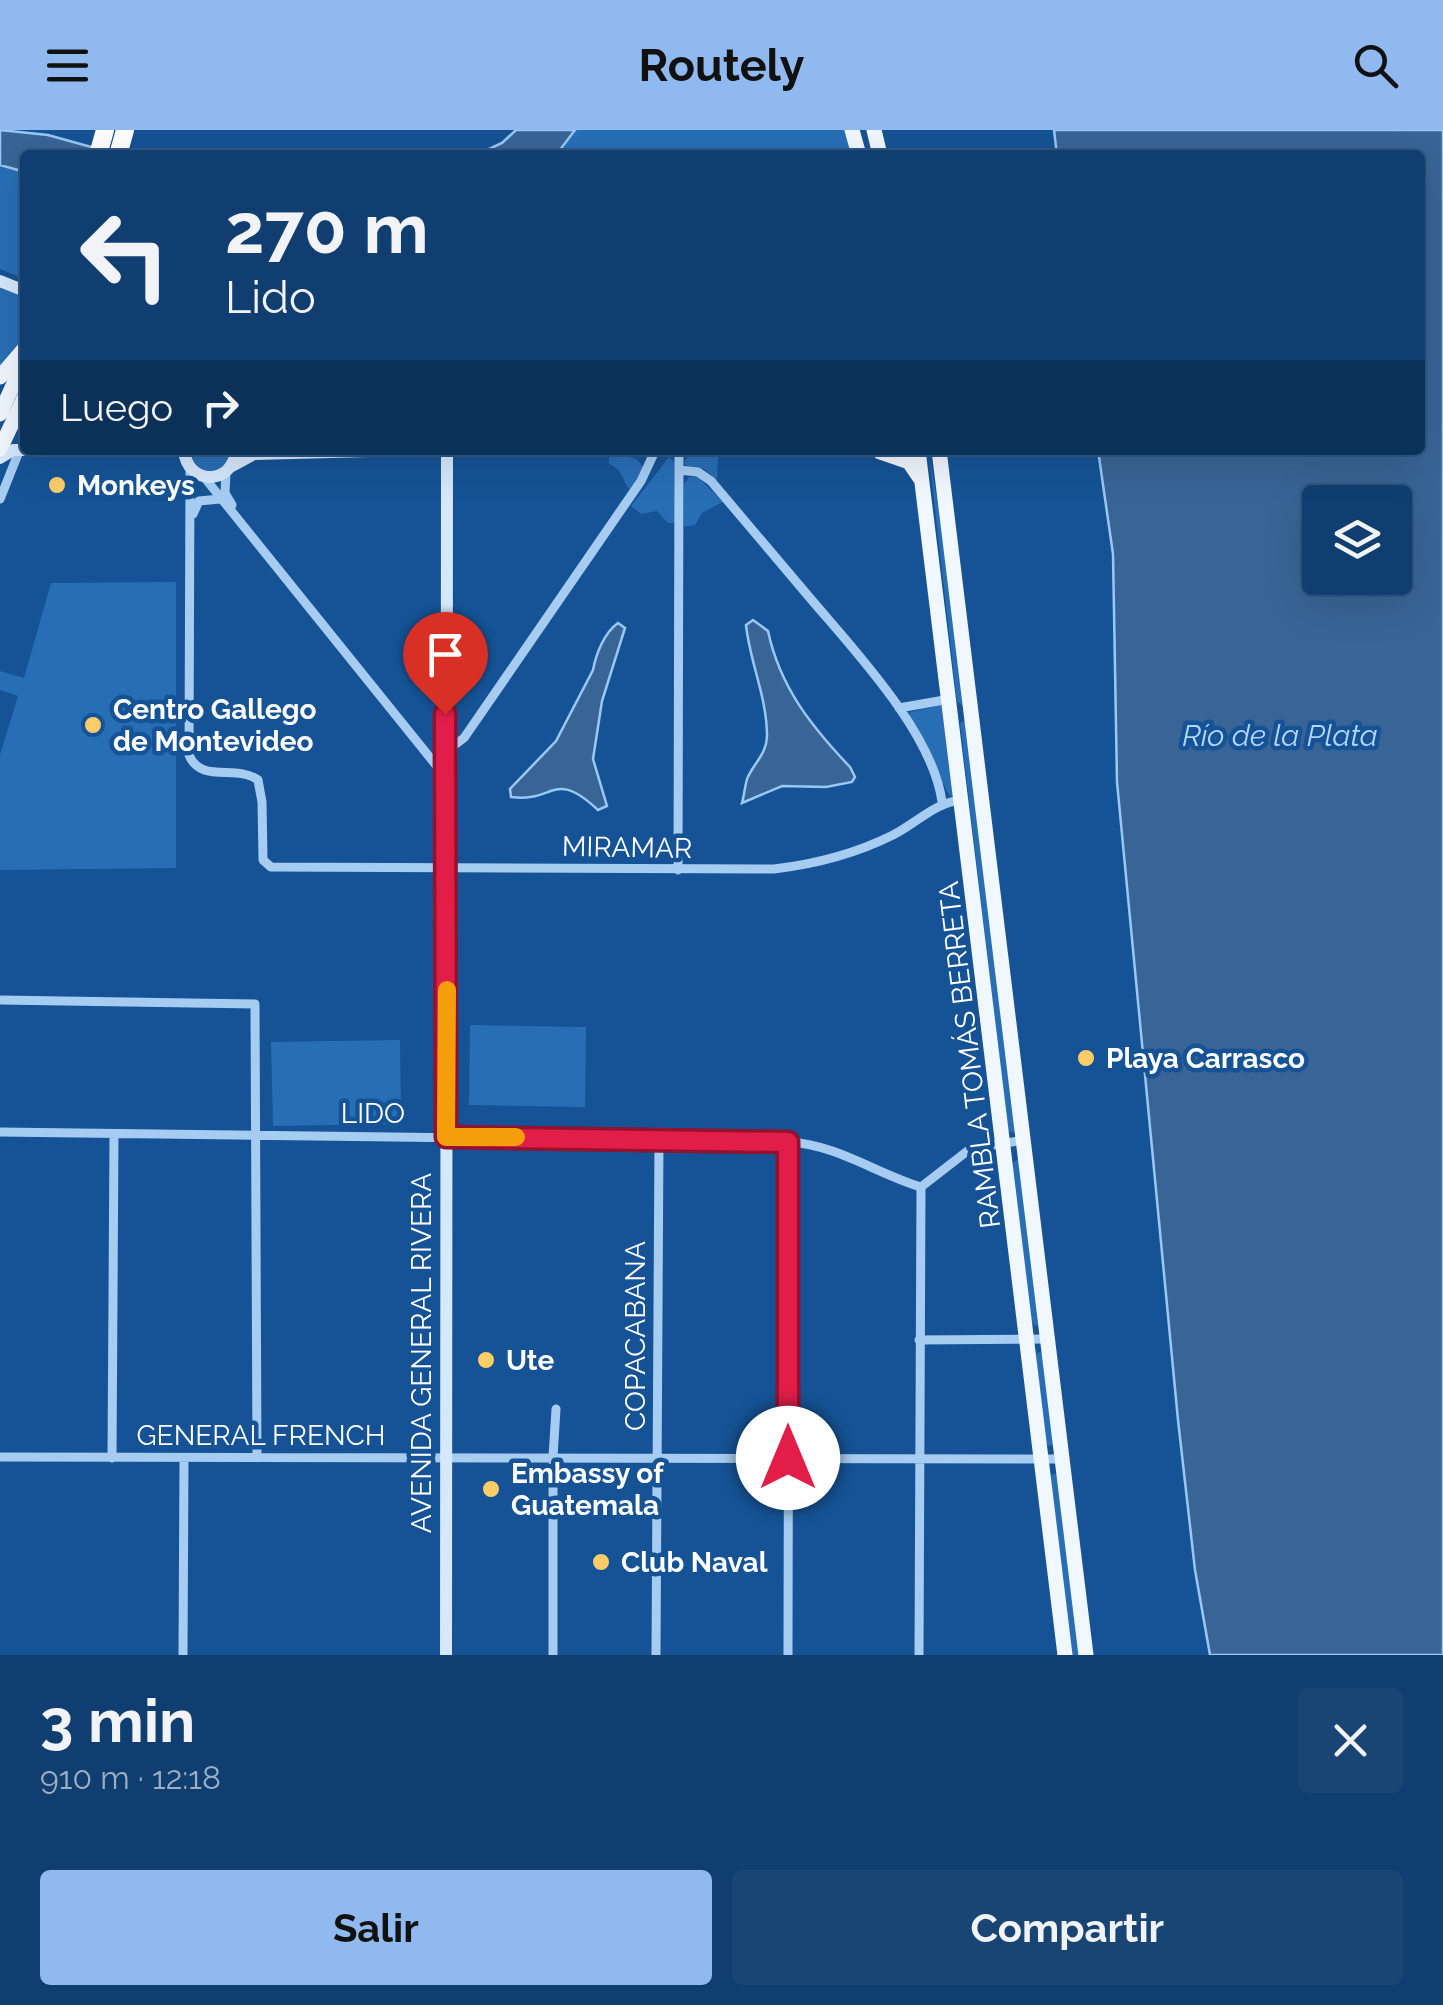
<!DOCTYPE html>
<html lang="es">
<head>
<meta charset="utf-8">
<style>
	:root { --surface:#103e70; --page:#194575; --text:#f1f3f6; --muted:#9caec3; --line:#305783; --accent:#90b9f0 }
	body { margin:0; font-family:Raleway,sans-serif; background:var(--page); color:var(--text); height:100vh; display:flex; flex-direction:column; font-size:38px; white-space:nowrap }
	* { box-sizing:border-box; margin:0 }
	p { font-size:32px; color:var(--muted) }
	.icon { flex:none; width:55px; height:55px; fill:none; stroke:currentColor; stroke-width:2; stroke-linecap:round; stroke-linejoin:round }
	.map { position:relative; height:1525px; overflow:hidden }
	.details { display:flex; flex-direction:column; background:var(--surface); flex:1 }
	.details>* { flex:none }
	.guide { position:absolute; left:20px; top:20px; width:1405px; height:305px; border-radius:10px; box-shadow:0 10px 40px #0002,0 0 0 2px var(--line); background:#103e70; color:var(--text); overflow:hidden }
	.controls { position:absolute; left:1302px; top:355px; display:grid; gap:20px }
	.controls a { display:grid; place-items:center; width:110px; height:110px; border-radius:10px; background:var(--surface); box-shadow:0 10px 40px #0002,0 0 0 2px var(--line); font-size:50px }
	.pin { position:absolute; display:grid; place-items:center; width:85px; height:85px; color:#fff; margin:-102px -42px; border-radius:50% 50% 50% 0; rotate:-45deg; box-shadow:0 0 10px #0007 }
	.pin .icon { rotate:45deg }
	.me { position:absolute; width:110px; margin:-55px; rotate:0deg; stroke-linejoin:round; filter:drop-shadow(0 0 8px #0008) }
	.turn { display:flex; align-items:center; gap:35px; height:210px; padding:0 40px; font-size:45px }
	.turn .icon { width:130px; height:130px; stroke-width:2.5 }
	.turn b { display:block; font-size:70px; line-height:85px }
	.then { display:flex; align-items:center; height:95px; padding:0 40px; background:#0003; gap:20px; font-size:38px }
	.round { display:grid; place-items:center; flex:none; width:105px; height:105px; border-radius:10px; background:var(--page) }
	.headline { display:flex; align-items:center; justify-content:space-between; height:170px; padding:0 40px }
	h1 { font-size:60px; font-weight:700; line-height:75px }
	.primary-button { display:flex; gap:20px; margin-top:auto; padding:20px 40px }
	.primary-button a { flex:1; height:115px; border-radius:10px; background:var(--accent); color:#111; font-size:40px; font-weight:700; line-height:115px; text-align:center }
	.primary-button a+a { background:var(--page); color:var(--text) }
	header { display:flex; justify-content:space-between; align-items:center; height:130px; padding:0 40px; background:var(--accent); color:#111; font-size:45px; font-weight:700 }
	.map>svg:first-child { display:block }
</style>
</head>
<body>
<header><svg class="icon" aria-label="menu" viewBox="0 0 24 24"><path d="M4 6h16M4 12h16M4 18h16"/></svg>Routely<svg class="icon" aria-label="search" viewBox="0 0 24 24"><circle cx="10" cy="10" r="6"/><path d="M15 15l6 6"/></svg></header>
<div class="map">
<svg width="1443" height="1525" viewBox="0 0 1443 1525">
	<rect width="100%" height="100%" fill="#155396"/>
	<path fill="#286eb5" d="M575,0H845L852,25H556Z
		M0,35L25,42V149L0,139Z
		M0,155L25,167V205L0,241Z
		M190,320H230L228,331L216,342L201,340L191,328Z
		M929,326L948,427L963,575L957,572Z
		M609,327C623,327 637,323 643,338L631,360C621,353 626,341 609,334Z
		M669,327L674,332L675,393H668L657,381L641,384L631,376Z
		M687,327H718L717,350L704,339L686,336L684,332Z
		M697,346L723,372L702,383L695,395L684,397V354L689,347Z
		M176,452V738L0,740V625L18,566L0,560V541L24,548L51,453Z
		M942,575L954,664L950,667L909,586L910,582Z
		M966,590L1017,1000L1012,1003L1008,1000L960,593Z
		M470,895L586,897L585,977L469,975Z
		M400,910L401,994L273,996L271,912Z
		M1018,1029L1038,1195L1036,1196L1031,1192L1013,1033Z
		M1038,1222L1043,1223L1054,1313L1049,1316L1045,1314L1036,1224Z
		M1052,1344H1057L1080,1525H1071L1050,1349Z"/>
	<path fill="#386596" stroke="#98c8f5" stroke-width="2.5" fill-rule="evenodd" d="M0,0L48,5L120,25H25V42L0,35Z
		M516,0H575L556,25H476L502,13Z
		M1054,0H1443V1525H1210L1195,1440L1178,1290L1117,652L1113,424L1098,320H1420V25H1057ZM1320,372H1395V448H1320Z
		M753,490L768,501C780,557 811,596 850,637L855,647L852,652L826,657L782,656L742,673C744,666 745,656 747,649C753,634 767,624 767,606C767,567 750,533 746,495Z
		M618,493L625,498L602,571L593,629L607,676L598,680C553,638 555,673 511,667L510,659L556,611L593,540C596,524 604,503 618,493Z"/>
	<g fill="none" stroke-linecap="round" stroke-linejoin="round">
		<path stroke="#a6ccf2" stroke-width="9" d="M190,339L189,625C201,654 236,634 258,650L262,672L263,730L271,737L774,739C816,734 855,724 893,705C917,693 934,673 961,670
			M679,340L698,342L711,351C744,390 777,429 810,468C854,520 933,603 942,672
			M226,342L225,363L232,375
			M204,347L444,645
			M0,369L20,319
			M193,384L199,371L220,369
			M899,578L950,569
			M445,622L464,608L641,351L655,321
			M678,740L679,321
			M0,870L255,874L257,1328
			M0,1002L789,1012C838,1015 875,1043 921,1057L970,1019L1024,1010
			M919,1210L1048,1209
			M0,1327L1061,1329
			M112,1328L114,1005
			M183,1525L184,1328
			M553,1525V1327L556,1279
			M656,1525L659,1008
			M788,1525L789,1012
			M919,1525L921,1057"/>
		<path stroke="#d5e8fc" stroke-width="12" d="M0,151L25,161
			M30,320H46
			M102,320H170
			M184,320C187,356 233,356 236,320
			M410,320H915
			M0,328L13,320H25
			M232,336L254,324L407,320
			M446,1525L447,321"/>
		<path stroke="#f1f7ff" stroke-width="15" d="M852,0L859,25
			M874,0L880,25
			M0,247L25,218
			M0,284L25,229
			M0,319L25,266
			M918,320L1065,1525
			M939,320L1086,1525
			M880,322L909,332L920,348"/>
		<path stroke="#fff" stroke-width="18" d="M98,25L105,0
			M118,25L125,0"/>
	</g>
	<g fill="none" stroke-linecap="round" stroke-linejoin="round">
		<defs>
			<path id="route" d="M445,584L446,1007L788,1012V1328"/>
		</defs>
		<use href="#route" stroke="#92132f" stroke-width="25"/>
		<use href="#route" stroke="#e11d48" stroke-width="18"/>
		<path stroke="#f59e0b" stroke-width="18" d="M447,860L446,1007H516"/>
	</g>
	<g fill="#ffcc67" stroke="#155396" stroke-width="4">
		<circle cx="57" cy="355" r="10"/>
		<circle cx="93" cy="595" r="10"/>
		<circle cx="1086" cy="928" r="10"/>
		<circle cx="486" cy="1230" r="10"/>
		<circle cx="491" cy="1359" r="10"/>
		<circle cx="601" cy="1432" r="10"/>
	</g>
	<g text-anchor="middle" stroke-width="9" stroke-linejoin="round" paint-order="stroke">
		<g font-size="28" font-weight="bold" fill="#fff" stroke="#155396" text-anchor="start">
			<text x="77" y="365">Monkeys</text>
			<text x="113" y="589">Centro Gallego<tspan x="113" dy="32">de Montevideo</tspan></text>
			<text x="1106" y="938">Playa Carrasco</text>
			<text x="506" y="1240">Ute</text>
			<text x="511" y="1353">Embassy of<tspan x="511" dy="32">Guatemala</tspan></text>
			<text x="621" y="1442">Club Naval</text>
		</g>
		<g font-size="28" fill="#fff" stroke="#155396">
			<text transform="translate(627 717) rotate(1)" y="10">MIRAMAR</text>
			<text transform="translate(969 925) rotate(-97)" y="10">RAMBLA TOMÁS BERRETA</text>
			<text x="373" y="993">LIDO</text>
			<text transform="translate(635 1206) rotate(-90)" y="10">COPACABANA</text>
			<text transform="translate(421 1223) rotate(-90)" y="10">AVENIDA GENERAL RIVERA</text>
			<text x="261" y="1315">GENERAL FRENCH</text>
		</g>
		<g font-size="30" font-style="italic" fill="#b2d6f9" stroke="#155396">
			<text x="1280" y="616">Río de la Plata</text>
		</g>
	</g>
</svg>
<div class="controls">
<a><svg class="icon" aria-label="layers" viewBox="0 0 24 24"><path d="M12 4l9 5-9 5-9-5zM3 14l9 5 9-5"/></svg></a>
</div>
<div class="pin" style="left:445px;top:584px;background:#d93025"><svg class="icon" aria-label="arrive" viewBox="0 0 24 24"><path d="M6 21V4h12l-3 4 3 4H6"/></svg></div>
<svg class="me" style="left:788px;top:1328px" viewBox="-20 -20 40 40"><circle r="19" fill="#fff"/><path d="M0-13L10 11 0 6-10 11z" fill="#e11d48"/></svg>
<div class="guide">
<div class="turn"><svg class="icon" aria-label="left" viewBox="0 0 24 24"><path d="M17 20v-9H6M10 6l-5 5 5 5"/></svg><div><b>270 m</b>Lido</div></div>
<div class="then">Luego<svg class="icon" aria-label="right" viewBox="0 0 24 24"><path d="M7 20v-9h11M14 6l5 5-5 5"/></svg></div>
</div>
</div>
<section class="details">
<div class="headline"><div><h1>3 min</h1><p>910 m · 12:18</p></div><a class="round"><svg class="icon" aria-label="close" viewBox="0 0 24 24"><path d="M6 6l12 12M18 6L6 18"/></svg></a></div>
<div class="primary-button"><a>Salir</a><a>Compartir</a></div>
</section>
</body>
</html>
